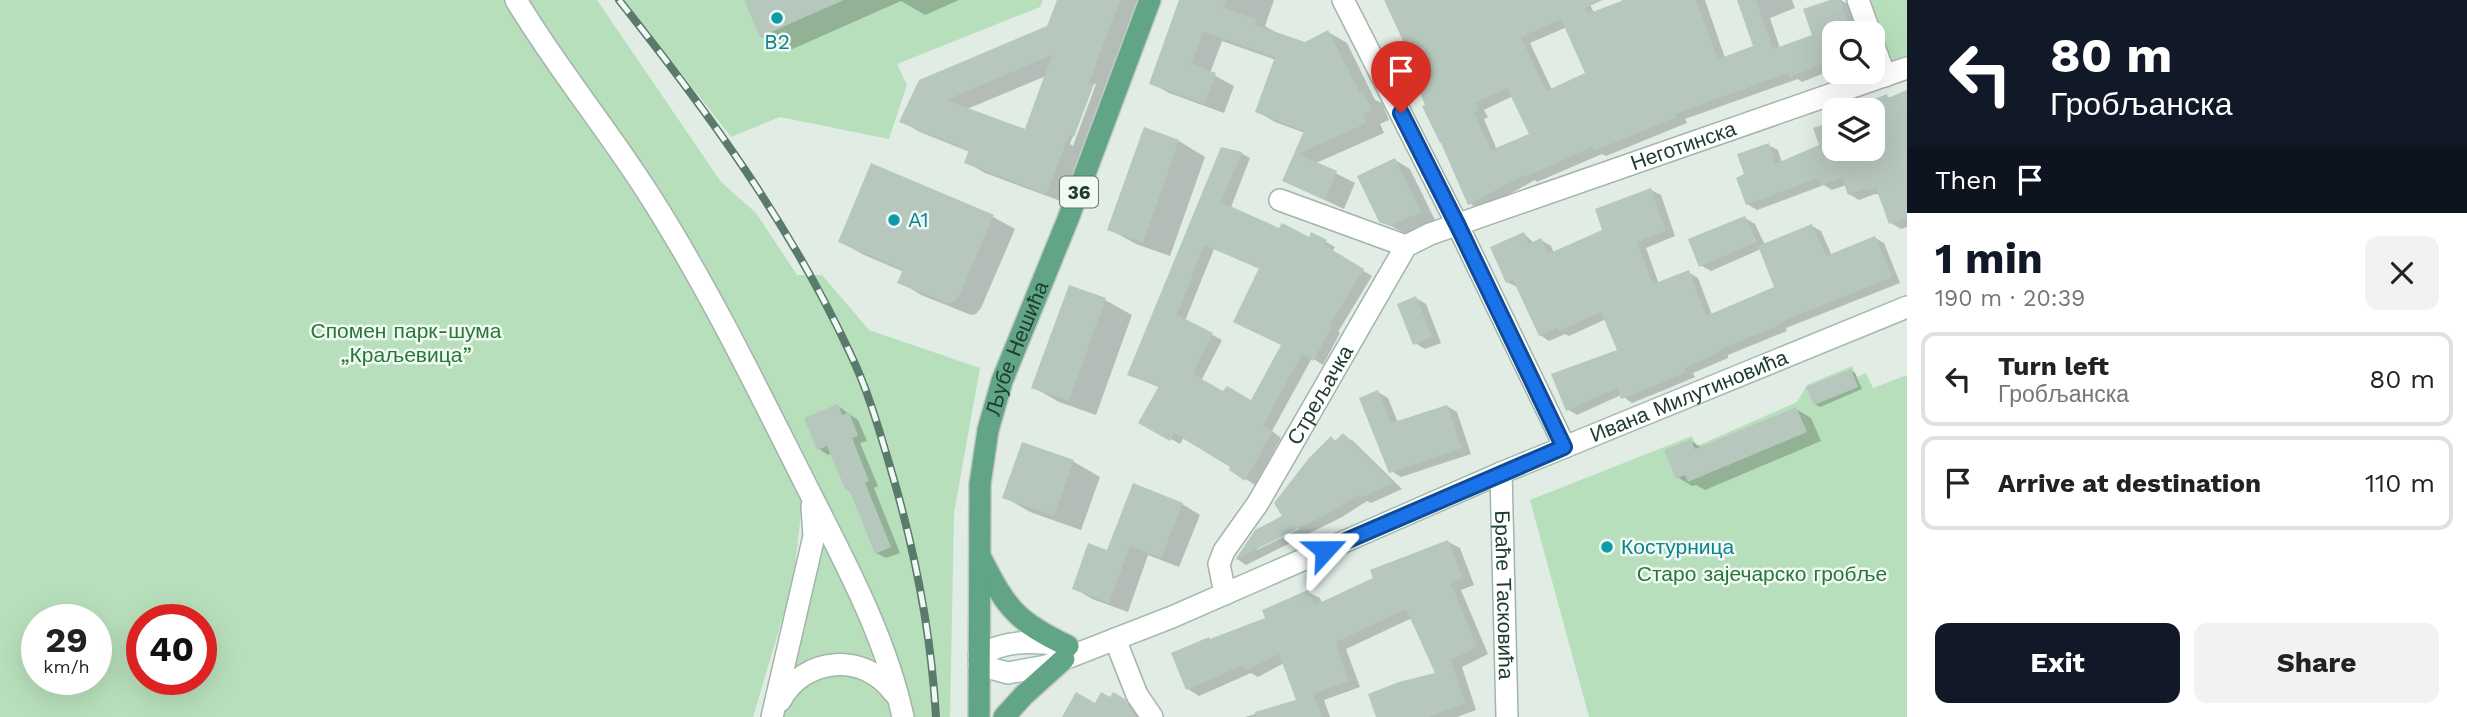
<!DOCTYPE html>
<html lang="en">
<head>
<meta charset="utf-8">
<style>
	:root { --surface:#fff; --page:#f2f2f2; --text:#222; --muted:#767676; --line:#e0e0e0; --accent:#111827 }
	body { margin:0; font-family:"Work Sans",sans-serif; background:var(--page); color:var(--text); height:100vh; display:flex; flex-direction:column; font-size:26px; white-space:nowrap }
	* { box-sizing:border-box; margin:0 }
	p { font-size:23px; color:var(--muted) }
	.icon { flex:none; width:38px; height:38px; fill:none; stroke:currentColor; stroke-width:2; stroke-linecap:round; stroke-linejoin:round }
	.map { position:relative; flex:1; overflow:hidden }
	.side { display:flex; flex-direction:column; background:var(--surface); width:560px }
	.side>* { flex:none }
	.banner { background:#111827; color:#fff; overflow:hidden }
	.controls { position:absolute; left:1822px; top:21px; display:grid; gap:14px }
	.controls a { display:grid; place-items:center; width:63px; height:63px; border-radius:14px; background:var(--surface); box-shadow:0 7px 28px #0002; font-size:35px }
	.speed { position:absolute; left:21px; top:604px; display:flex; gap:14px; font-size:35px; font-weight:700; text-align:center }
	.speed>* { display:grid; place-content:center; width:91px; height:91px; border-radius:50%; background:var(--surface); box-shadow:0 7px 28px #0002; line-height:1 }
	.speed small { font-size:18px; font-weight:400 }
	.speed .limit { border:10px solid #d22; background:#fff; color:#111 }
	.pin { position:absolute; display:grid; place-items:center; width:60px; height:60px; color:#fff; margin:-72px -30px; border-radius:50% 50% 50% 0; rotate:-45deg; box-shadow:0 0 7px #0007 }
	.pin .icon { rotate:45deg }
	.me { position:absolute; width:77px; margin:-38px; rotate:66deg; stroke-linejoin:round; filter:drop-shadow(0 0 5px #0008) }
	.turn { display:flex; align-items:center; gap:24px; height:147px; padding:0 28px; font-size:32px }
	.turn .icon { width:91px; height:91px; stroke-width:2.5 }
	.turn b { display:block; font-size:49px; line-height:60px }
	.then { display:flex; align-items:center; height:66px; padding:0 28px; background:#0003; gap:14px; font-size:26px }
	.round { display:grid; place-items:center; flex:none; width:74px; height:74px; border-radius:14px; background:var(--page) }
	.head { display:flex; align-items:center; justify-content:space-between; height:119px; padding:0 28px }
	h1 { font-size:42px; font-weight:700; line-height:52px; color:var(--accent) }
	.cta { display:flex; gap:14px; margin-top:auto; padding:14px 28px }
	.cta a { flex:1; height:80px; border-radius:14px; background:var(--accent); color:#fff; font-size:28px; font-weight:700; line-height:80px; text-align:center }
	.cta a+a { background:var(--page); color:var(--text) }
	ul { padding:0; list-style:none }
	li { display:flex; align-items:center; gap:21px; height:94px; margin:0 14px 10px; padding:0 14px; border:4px solid var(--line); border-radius:14px }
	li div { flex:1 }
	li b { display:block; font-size:26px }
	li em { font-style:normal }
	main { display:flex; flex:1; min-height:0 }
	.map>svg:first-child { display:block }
</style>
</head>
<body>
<main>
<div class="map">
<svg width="1907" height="717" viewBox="0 0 1907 717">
	<rect width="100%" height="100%" fill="#e1ece5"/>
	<path fill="#b8dfbb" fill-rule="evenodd" d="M0,0H597L721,182L756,213L797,275H822L869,330L980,368L954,513L950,717H770L800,649L802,505L793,583L753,717H0ZM37,620H96V679H37ZM142,620H201V679H142Z
		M624,0H1043L1040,7L897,64L907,85L889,139L780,117L731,137Z
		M1865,0H1907V59L1890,65Z
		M1852,366L1857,377L1866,373L1873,388L1907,375V717H1589L1530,500L1692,436L1697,446L1797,402L1807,385Z"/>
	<path fill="#0003" fill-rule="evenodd" d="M746,0H959L925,15L901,1L788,51L761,36Z
		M1058,0H1143L1066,203L985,173L966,162L970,152L920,132L901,121L1048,27ZM1046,76L1026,131L967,109ZM1092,84H1096L1073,146L1070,144Z
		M1180,0H1274L1265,26L1274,31V33L1305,44L1328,32L1347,43L1375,100L1382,103L1389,120L1380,124L1384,133L1316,163L1355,183L1344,209L1284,181L1305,133L1275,122L1257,111L1276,60L1222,41L1210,73L1234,86L1224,113L1169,93L1151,83Z
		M1386,0H1588L1594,13L1623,2L1622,0H1705L1725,58L1755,47L1738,0H1792L1795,8L1770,18L1780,48L1815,36L1835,0H1841L1849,5L1859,33H1834V69L1802,82L1798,79L1685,119L1687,123L1606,156L1602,154L1537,182L1535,180L1480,210L1469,203L1408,45ZM1567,27L1587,74L1552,90L1530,43ZM1513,96L1531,135L1497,150L1484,119L1488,117L1484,110Z
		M1907,92V227L1901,229L1891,223L1881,195L1875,194L1859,200L1849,194L1846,185L1832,190L1824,185L1757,210L1747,204L1746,175L1768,145L1778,150L1782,163L1821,146L1834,123V149H1872V110L1853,109L1887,96L1890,98Z
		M1179,141L1205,157L1170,256L1136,244L1109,229Z
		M1241,153L1250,158L1231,207L1280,231L1326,242L1335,247L1332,252L1372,276L1338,332L1340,333L1323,365L1312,358L1272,431L1281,438L1255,485L1231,469L1233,466L1184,437L1180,444L1141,422L1161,388L1129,375ZM1214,249L1260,269L1283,345L1252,403L1224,394L1201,381L1222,340L1185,321Z
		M1395,160L1410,169L1435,220L1407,234L1380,221Z
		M872,166L993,217L1015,229L981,308L976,314L971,315L921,295L900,282L904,272L862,254L841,242Z
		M1651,190L1661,195L1675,236L1646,248L1659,284L1688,272L1698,278L1712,315L1777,288L1761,249L1711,271L1700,265L1745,218L1755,224L1765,245L1812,226L1821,231L1832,256L1875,238L1884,243L1900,283L1786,328L1787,331L1728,355V358L1693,373L1695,377L1669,388L1632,403L1621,395L1577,415L1567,409L1619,351L1606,319L1569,336L1565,334L1549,341L1540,335L1517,287L1507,282L1524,234L1534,243L1541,240L1551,246L1554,253L1604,231Z
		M1070,287L1105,300L1132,315L1096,415L1059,402L1033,387Z
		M1416,298L1426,304L1441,343L1425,349L1415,343Z
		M1851,371L1855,373L1862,389L1820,407L1815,404Z
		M1378,392L1388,398L1398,423L1447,406L1457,412L1471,454L1401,477L1391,471Z
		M838,406L858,420L867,441L860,443L878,486L874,488L900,553L886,558L876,553L852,493L847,489L832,453L828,455L819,449Z
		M1796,409L1811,418L1821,441L1705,490L1696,485L1692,486L1677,477L1691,441L1703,448Z
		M1343,435L1353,441L1402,489L1371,503L1367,501L1342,517L1246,565L1237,559L1256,531L1284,517L1331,438L1337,442ZM1297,526L1299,529L1257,550V546Z
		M1023,444L1074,462L1100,477L1081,530L1030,512L1004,497Z
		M1182,504L1200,515L1179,567L1148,555L1128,612L1092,599L1074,588L1108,552Z
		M1448,542L1460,548L1474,585L1461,590L1488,654L1462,667L1476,710L1457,717H1378L1438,674L1412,618L1346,649L1360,687L1324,700L1330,717H1245L1298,701L1284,663L1258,677L1251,673L1199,696L1188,689L1212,641L1267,619L1308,592L1320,598L1322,603Z
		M1113,695L1144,713L1147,717H1064L1111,699Z"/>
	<path fill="#b6c7bd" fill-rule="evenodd" d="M744,0H844L760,37Z
		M1057,0H1120L1089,83L1094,84L1074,137L1069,135L1046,194L964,163L969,150L899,122L919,80L1047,26ZM1052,55L1025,129L946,100Z
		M1179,0H1226L1223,8L1257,19L1255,25L1305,42L1328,30L1360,93L1363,91L1372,110L1363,114L1367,123L1298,154L1337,171L1325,200L1282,181L1304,131L1255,112L1275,57L1203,32L1191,64L1216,73L1205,104L1149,84Z
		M1384,0H1603L1585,8L1587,14L1624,0H1696L1718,59L1753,46L1737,0H1756L1773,49L1812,35L1803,9L1830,0H1840L1852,33H1834V59L1817,65L1818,66L1790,77L1788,73L1675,114L1677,117L1594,151L1592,147L1525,177L1524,175L1468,205L1441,143H1440L1422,106L1425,105L1400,47L1405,45ZM1561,19L1585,73L1546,91L1521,37ZM1507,88L1529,134L1491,150L1474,113L1478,111L1475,103Z
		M1907,90V218L1889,224L1876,188L1867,191L1866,188L1848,195L1842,178L1821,185L1818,178L1746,205L1736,178L1744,174L1737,154L1769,143L1775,164L1819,145L1813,128L1834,121V149H1872V100L1887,94L1888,98Z
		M1144,127L1179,140L1143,243L1107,230Z
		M1221,147L1242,152L1221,202L1279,228L1282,223L1309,237L1311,232L1327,240L1324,245L1364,269L1330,325L1332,326L1313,361L1302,354L1263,426L1273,431L1245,481L1229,470L1230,467L1174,433L1170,441L1138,423L1159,386L1127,375ZM1204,245L1259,268L1233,322L1281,345L1251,400L1227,386L1223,391L1193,374L1213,333L1177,315Z
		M1395,158L1421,212L1390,226L1379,222L1357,176Z
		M871,163L994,215L959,296L953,302L948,303L897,283L903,270L838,242Z
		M1651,188L1666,231L1637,242L1653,284L1689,270L1706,316L1774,287L1758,246L1812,224L1826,256L1875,236L1892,277L1778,323L1779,325L1719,350L1720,352L1685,368L1686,372L1659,384L1621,399L1617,388L1566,411L1551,374L1617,350L1601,312L1558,332L1557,328L1539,336L1513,280L1506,283L1490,247L1524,232L1528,244L1541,238L1548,254L1602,230L1595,209Z
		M1745,216L1757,242L1699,267L1688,239Z
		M1069,285L1106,298L1069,401L1031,388Z
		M1416,296L1432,337L1413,345L1397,304Z
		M1851,369L1858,387L1814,405L1806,387Z
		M1378,390L1391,423L1447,405L1462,448L1389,473L1359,398Z
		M838,404L842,415L849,412L858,436L852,438L869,481L865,483L891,547L875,554L849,489L846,491L827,446L817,450L804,418Z
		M1796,407L1807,432L1688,482L1685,475L1676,479L1664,450L1691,439L1695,449Z
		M1343,433L1394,483L1360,498L1358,495L1331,512L1235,560L1255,530L1282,516L1274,503L1309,458L1331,436L1335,441Z
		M1022,442L1074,460L1054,516L1002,498Z
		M1133,483L1183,503L1161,558L1130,546L1109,603L1072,589L1088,543L1107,550Z
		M1448,540L1463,578L1451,584L1477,647L1451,660L1465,703L1429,717H1376L1368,694L1399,682L1435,673L1406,609L1336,642L1349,681L1313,694L1322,717H1256L1255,712L1296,700L1279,654L1245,671L1243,665L1186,690L1171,653L1209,637L1210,639L1265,618L1262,610L1308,590L1315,605L1373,578L1370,570Z
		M1076,692L1095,703L1101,692L1110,697L1113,692L1125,699L1136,717H1062Z"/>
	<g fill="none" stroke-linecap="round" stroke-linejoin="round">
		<defs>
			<g id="street">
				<path d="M516,0C556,67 606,127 648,193C710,290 760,394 812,497C848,568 886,639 903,717"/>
				<path d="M1343,0L1458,226L1565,447"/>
				<path d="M1858,0L1870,33"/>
				<path d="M1872,41L1885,76"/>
				<path d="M1280,200L1406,246"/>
				<path id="s1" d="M1501,473L1507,717"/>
				<path id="s2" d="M1225,594L1219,564L1224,551L1258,503L1406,246L1430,234L1907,68"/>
				<path d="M1115,639L1137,695L1152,717"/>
				<path d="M780,701C804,656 865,652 894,693"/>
				<path d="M772,717L814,536L812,506"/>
			</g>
			<g id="secondary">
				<path d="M979,656C1006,639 1036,641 1067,646"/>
				<path id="s3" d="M979,665L1008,673L1046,666L1172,617L1501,473L1907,307"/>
			</g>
			<g id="primary">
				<path d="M981,558C1007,609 1016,621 1068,646"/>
				<path id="s4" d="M979,717L980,484L988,430L1002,381L1068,219L1150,0"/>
				<path d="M1004,717L1024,695L1064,659"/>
			</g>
		</defs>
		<use href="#street" stroke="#a3b4ab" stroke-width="24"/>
		<use href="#secondary" stroke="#a1bcad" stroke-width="24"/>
		<use href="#primary" stroke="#c1c9c5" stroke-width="24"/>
		<use href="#street" stroke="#fff" stroke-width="21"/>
		<use href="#secondary" stroke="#fff" stroke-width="21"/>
		<use href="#primary" stroke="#62a586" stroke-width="21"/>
		<defs>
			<path id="rail" d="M619,0C707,111 790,224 850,353C867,388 878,426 889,463C914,546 931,630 936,717"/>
		</defs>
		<use href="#rail" stroke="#5a7a6b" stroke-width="8"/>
		<use href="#rail" stroke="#f1f9f4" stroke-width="5" stroke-dasharray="16" stroke-linecap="butt"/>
	</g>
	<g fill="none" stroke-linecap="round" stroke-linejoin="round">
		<defs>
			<path id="route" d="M1325,550L1564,447L1458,226L1401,113"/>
		</defs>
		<use href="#route" stroke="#114b97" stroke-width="18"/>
		<use href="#route" stroke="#1a73e8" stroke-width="12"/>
	</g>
	<g fill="#0f9aa8" stroke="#f1f9f4" stroke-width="2.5">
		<circle cx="777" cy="18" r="7"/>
		<circle cx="894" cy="220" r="7"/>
		<circle cx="1607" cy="547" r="7"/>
	</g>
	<g text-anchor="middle" stroke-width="5" stroke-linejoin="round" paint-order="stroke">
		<rect fill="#f1f9f4" stroke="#5f766b" stroke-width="2" x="1060" y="176.5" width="38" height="31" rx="5"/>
		<g font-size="19" font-weight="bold" fill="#203e30">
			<text x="1079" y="199">36</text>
		</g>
		<g font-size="21" fill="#0d838f" stroke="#f1f9f4" text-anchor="start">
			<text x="777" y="49" text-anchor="middle">B2</text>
			<text x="908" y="227">A1</text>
			<text x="1621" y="554">Костурница</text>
		</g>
		<g font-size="21" fill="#203e30" stroke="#f1f9f4">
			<text dy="7" stroke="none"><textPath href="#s2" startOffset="695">Неготинска</textPath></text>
			<text dy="7" stroke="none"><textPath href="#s4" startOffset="374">Љубе Нешића</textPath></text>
			<text dy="7" stroke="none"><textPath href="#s2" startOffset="228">Стрељачка</textPath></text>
			<text dy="7" stroke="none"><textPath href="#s3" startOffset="766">Ивана Милутиновића</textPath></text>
			<text dy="7" stroke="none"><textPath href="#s1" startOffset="122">Браће Тасковића</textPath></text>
		</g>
		<g font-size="21" fill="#287736" stroke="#f1f9f4">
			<text x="406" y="338">Спомен парк-шума<tspan x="406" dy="24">„Краљевица”</tspan></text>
			<text x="1762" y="581">Старо зајечарско гробље</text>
		</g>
	</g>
</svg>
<div class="controls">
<a><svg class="icon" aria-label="search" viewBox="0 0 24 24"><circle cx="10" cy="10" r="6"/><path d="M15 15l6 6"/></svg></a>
<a><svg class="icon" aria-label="layers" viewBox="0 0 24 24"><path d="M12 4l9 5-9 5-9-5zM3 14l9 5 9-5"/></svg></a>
</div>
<div class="speed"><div>29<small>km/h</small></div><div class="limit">40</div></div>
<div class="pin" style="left:1401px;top:113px;background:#d93025"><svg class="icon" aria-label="arrive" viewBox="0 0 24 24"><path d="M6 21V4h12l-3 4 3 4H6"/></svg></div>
<svg class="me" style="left:1325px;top:550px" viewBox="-20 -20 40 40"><path d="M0-17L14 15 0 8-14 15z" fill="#1a73e8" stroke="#fff" stroke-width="4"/></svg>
</div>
<section class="side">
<div class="banner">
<div class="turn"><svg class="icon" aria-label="left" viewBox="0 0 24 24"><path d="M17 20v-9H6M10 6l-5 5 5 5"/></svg><div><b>80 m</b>Гробљанска</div></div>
<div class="then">Then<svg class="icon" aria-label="arrive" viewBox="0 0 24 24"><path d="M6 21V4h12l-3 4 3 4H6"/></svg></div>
</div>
<div class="head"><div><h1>1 min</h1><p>190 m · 20:39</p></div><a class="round"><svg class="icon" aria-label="close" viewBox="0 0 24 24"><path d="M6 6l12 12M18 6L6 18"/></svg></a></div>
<ul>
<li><svg class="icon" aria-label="left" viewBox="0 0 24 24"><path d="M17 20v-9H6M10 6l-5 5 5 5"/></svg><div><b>Turn left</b><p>Гробљанска</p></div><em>80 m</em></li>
<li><svg class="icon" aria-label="arrive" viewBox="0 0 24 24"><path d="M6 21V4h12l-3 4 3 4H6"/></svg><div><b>Arrive at destination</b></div><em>110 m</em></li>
</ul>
<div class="cta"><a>Exit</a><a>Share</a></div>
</section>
</main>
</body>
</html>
